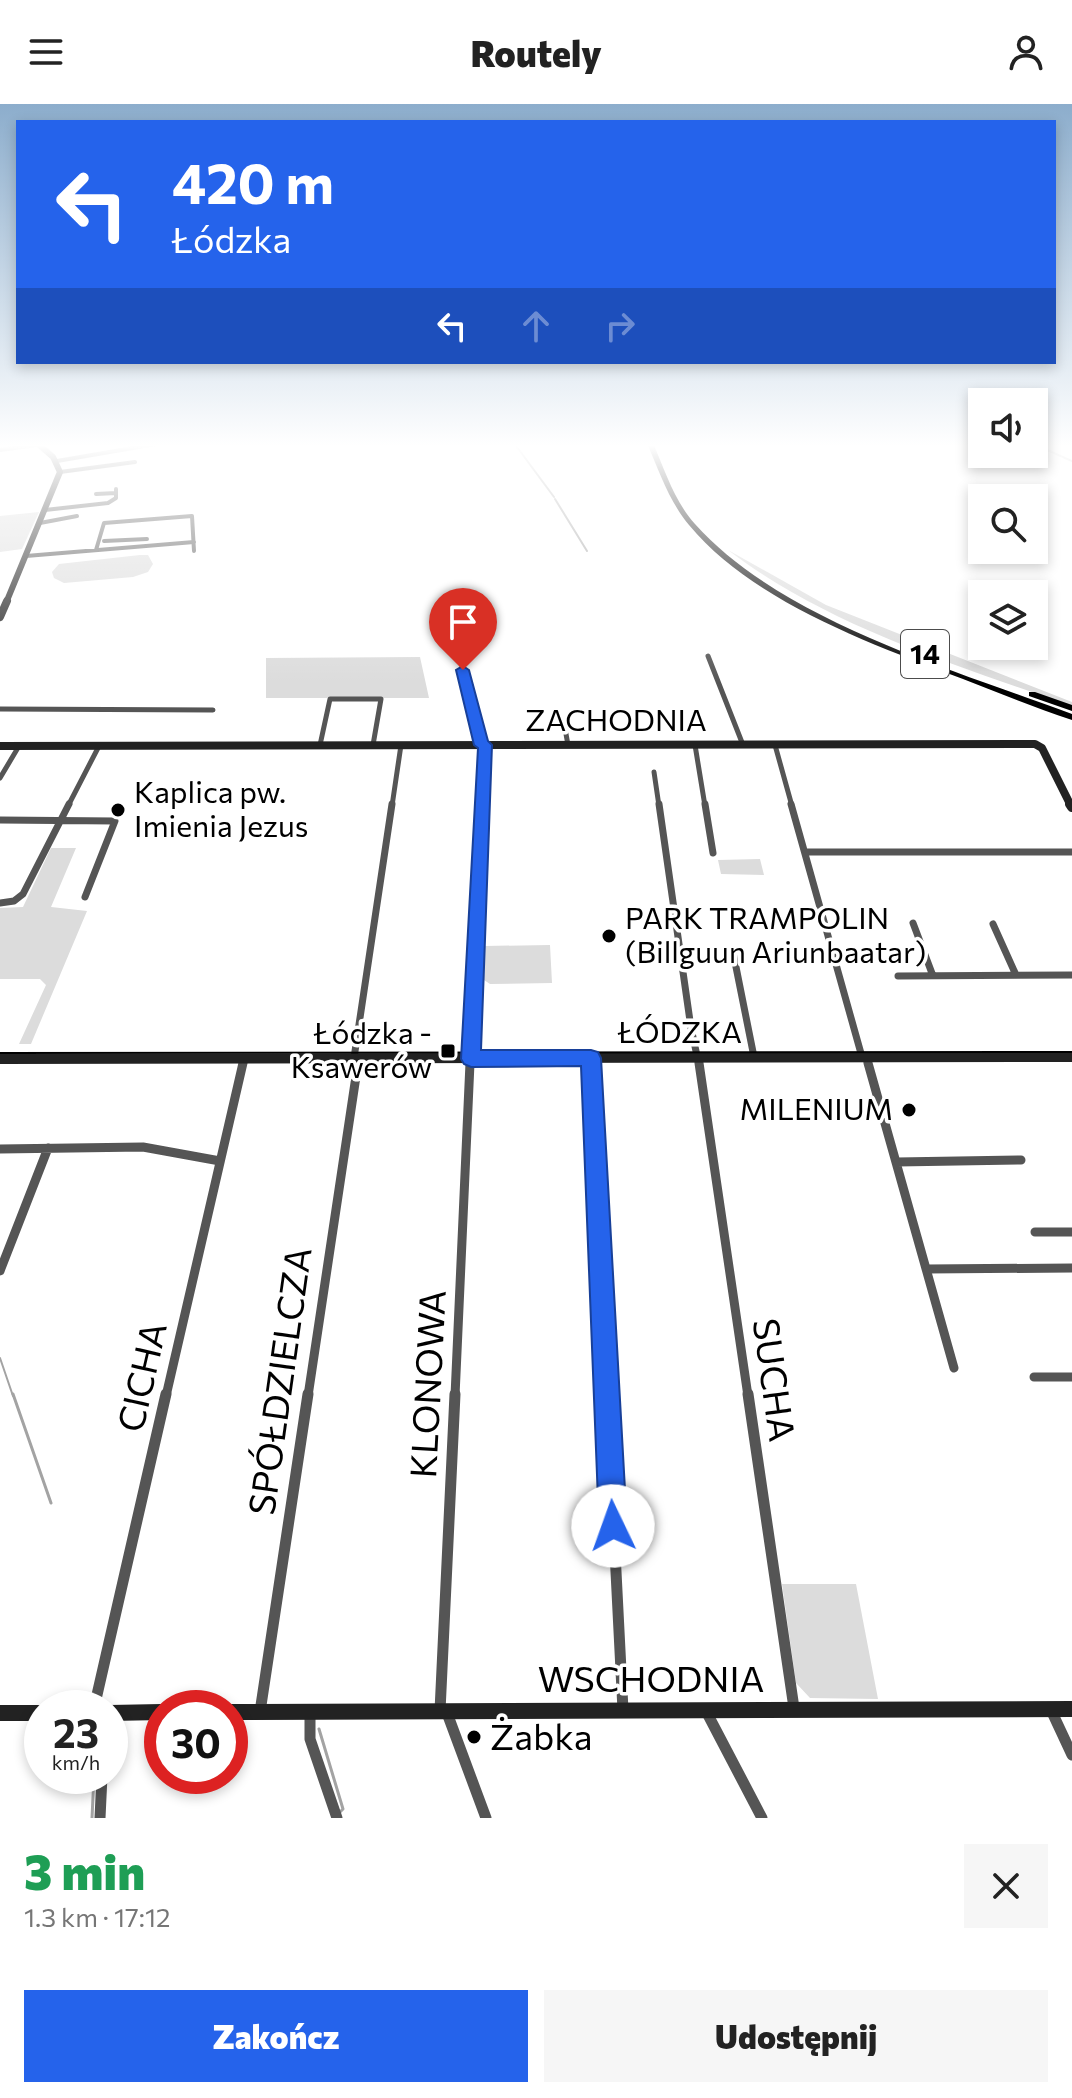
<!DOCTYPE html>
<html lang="pl">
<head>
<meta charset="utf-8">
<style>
	:root { --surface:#fff; --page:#f6f6f6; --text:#222; --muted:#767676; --accent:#2563eb }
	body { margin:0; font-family:Commissioner,sans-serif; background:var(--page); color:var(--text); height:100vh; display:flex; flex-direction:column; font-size:30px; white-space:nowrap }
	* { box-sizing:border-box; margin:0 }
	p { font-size:26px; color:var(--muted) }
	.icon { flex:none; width:44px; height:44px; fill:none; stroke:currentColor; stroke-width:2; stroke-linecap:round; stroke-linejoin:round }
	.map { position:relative; height:1714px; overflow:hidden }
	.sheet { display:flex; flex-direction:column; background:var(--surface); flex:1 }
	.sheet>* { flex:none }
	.top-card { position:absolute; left:16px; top:16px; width:1040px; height:244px; border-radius:0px; box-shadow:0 4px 12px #0003; background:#2563eb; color:#fff; overflow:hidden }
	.fabs { position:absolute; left:968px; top:284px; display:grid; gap:16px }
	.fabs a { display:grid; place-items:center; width:80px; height:80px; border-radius:0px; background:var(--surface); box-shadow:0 4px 12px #0003; font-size:40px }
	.speed { position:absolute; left:24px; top:1586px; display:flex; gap:16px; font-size:40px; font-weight:700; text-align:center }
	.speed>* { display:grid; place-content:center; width:104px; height:104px; border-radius:50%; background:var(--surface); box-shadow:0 4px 12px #0003; line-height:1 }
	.speed small { font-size:20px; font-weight:400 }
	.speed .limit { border:12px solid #d22; background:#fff; color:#111 }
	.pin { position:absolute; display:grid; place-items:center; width:68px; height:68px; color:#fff; margin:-82px -34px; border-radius:50% 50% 50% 0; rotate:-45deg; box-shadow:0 0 8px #0007 }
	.pin .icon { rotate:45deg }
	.me { position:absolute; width:88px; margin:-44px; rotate:357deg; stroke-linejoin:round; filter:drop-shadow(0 0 6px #0008) }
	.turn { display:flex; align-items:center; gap:28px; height:168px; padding:0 24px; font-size:36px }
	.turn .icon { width:104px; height:104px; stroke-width:2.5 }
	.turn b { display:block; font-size:56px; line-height:68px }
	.lanes { display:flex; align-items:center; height:76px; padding:0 24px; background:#0003; justify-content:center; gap:40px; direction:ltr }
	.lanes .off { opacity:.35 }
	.round { display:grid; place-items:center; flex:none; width:84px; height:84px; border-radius:0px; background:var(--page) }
	.overview { display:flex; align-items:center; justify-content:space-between; height:136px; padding:0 24px }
	h1 { font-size:48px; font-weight:800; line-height:60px; color:#1e9e55 }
	.button { display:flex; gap:16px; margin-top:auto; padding:16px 24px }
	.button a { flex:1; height:92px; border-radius:0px; background:var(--accent); color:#fff; font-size:32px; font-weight:800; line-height:92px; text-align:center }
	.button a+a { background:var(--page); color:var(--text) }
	header { display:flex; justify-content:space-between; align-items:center; height:104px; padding:0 24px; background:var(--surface); font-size:36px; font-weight:800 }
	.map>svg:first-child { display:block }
</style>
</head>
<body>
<header><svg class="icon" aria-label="menu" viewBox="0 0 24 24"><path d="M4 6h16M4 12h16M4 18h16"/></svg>Routely<svg class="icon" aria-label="person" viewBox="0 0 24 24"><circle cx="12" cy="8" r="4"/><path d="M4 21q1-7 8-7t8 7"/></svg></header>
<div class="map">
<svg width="1072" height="1714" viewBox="0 0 1072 1714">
	<rect width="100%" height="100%" fill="#fff"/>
	<path fill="#dcdcdc" d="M39,408L22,445L0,448V412Z
		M728,446L826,501L1072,598V602C956,561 827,522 728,446Z
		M140,451H148L153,460L148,468L133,473L64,479L54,474L52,468L59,460Z
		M420,553L429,594H266V554Z
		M51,744H76L51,803L87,807L31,940H19L46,881L40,875H0V804L23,803Z
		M760,755L764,771L721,770L718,756Z
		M550,841L552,879L490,880L484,876L485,842Z
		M782,1480H856L878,1595L810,1594L796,1579Z"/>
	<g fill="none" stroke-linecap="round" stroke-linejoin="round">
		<path stroke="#a3a3a3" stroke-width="2" d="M514,339L554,393
			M1034,340L1072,357
			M555,395L587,447
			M0,1254L13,1292"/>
		<path stroke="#a3a3a3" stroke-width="3" d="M13,1290L51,1399
			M319,1625L343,1705L340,1708
			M92,1714L94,1672"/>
		<path stroke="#555" stroke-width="4" d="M0,346L51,339
			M57,357L162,339
			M60,368L135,358
			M96,390L116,389
			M45,406L108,399L116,394V385
			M40,419L77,412
			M104,437L147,435
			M96,446L104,419L192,412L194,447
			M26,452L194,438"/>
		<path stroke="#555" stroke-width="5" d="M708,552L743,641
			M462,562L481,641
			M0,605L213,606
			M564,619L568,641
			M320,641L330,595H381L373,641
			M695,641L705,702
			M775,641L792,702
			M654,668L659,702
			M0,674L19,642
			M68,702L99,642
			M392,702L401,641
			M482,702L485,641"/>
		<path stroke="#555" stroke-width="7" d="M659,700L691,924L699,961
			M705,700L713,749
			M791,700L862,953
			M0,716L115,717L85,793
			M806,748H1072
			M0,799L14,797L23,790L69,700
			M913,819L933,872
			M993,820L1016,871
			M733,848L754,953
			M898,872L1072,871
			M866,953L868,961
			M354,954L392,700
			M591,954V961
			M242,961L244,954
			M358,961L359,954
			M470,961L482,700"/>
		<path stroke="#555" stroke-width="9" d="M591,959L608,1292
			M699,959L748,1292
			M868,959L954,1264
			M0,1045L143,1043L220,1057
			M897,1058L1021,1056
			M1035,1128H1072
			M927,1165L1072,1164
			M0,1167L48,1044
			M1034,1273H1072
			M166,1292L243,959
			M308,1292L358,959
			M455,1292L470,959"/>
		<path stroke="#555" stroke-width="11" d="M607,1290L623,1606
			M748,1290L794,1604
			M94,1604L166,1290
			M1051,1606L1072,1651
			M440,1607L455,1290
			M260,1608L308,1290
			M310,1608V1635L337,1714
			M447,1609L486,1714
			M707,1609L762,1714
			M100,1714L102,1672"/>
		<path stroke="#222" stroke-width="6" d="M6,499L60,368L53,353L37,339"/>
		<path stroke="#222" stroke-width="8" d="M0,513L7,497
			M0,642L1035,640L1042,644L1071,702"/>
		<path stroke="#222" stroke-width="10" d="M1070,700L1072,703
			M0,955L1072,953"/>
		<path stroke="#222" stroke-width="16" d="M230,1608L1072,1605
			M0,1609H42
			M110,1609L162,1608"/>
		<path fill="#000" fill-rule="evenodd" d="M647,339H653C665,367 675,398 695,420C782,517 952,565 1072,610V616C1035,604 999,589 963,575C871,540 753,498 689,421C669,397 659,367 647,339Z
			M1029,588H1035L1072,601V607L1029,592Z"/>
		<path stroke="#000" stroke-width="2" d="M0,949L1072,948"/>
	</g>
	<linearGradient id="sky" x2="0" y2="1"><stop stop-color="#8cadcc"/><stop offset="0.59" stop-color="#fff"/><stop offset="1" stop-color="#fff" stop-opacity="0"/></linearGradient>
	<rect width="1072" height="579" fill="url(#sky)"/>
	<path fill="#2563eb" stroke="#184099" stroke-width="2" d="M463,562L469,566L488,637L492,641L481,946H591L598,948L601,954L627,1422L623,1432L613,1436L603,1432L599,1422L581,962L471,963L464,960L461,955L478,644L474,641L456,566Z"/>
	<g fill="#000" stroke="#fff" stroke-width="3">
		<circle cx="118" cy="706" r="8"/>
		<circle cx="609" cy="832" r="8"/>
		<rect x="440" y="939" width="16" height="16" rx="4"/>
		<circle cx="909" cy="1006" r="8"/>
		<circle cx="474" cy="1633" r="8"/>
	</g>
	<g text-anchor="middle" stroke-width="7" stroke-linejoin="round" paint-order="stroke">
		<rect fill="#fff" stroke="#4c4c4c" stroke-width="2" x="901" y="526" width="48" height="48" rx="6"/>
		<g font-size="28" font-weight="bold" fill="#000">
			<text x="925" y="560">14</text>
		</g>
		<g font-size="30" fill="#000" stroke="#fff">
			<text x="616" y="627">ZACHODNIA</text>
			<text x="680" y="939">ŁÓDZKA</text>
		</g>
		<g font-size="30" fill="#000" stroke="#fff" text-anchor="start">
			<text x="134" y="699">Kaplica pw.<tspan x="134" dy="34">Imienia Jezus</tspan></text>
			<text x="625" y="825">PARK TRAMPOLIN<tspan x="625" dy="34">(Billguun Ariunbaatar)</tspan></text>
			<text x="432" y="940" text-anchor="end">Łódzka -<tspan x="432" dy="34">Ksawerów</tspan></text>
			<text x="893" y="1016" text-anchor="end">MILENIUM</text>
		</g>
		<g font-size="36" fill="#000" stroke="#fff">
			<text transform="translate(142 1273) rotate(-77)" y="13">CICHA</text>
			<text transform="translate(774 1276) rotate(82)" y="13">SUCHA</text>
			<text transform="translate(280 1277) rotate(-82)" y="13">SPÓŁDZIELCZA</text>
			<text transform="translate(428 1280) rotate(-87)" y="13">KLONOWA</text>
			<text x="651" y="1588">WSCHODNIA</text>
		</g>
		<g font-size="36" fill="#000" stroke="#fff" text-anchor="start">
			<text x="490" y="1646">Żabka</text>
		</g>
	</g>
</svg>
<div class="fabs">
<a><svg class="icon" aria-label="sound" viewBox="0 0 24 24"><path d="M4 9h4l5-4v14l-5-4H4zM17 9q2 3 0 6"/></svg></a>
<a><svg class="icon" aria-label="search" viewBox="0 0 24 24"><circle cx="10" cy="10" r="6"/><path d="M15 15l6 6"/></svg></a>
<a><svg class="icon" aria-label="layers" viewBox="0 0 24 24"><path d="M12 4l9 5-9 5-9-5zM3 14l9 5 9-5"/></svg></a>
</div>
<div class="speed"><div>23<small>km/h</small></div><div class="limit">30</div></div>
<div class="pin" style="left:463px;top:566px;background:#d93025"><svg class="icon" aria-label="arrive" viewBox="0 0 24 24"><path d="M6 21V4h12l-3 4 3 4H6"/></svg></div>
<svg class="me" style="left:613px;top:1422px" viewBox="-20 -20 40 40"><circle r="19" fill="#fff"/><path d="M0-13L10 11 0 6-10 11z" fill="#2563eb"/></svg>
<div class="top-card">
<div class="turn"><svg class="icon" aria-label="left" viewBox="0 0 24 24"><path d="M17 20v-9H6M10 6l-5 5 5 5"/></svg><div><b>420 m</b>Łódzka</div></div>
<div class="lanes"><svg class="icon" aria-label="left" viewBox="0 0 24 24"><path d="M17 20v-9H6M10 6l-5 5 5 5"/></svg><svg class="icon off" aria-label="ahead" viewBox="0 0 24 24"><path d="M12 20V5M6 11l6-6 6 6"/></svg><svg class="icon off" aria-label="right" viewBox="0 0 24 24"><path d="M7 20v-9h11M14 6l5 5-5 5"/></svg></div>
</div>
</div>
<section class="sheet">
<div class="overview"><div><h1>3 min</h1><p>1.3 km · 17:12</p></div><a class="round"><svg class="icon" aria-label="close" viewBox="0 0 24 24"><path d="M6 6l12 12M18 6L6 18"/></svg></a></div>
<div class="button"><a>Zakończ</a><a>Udostępnij</a></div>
</section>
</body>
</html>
